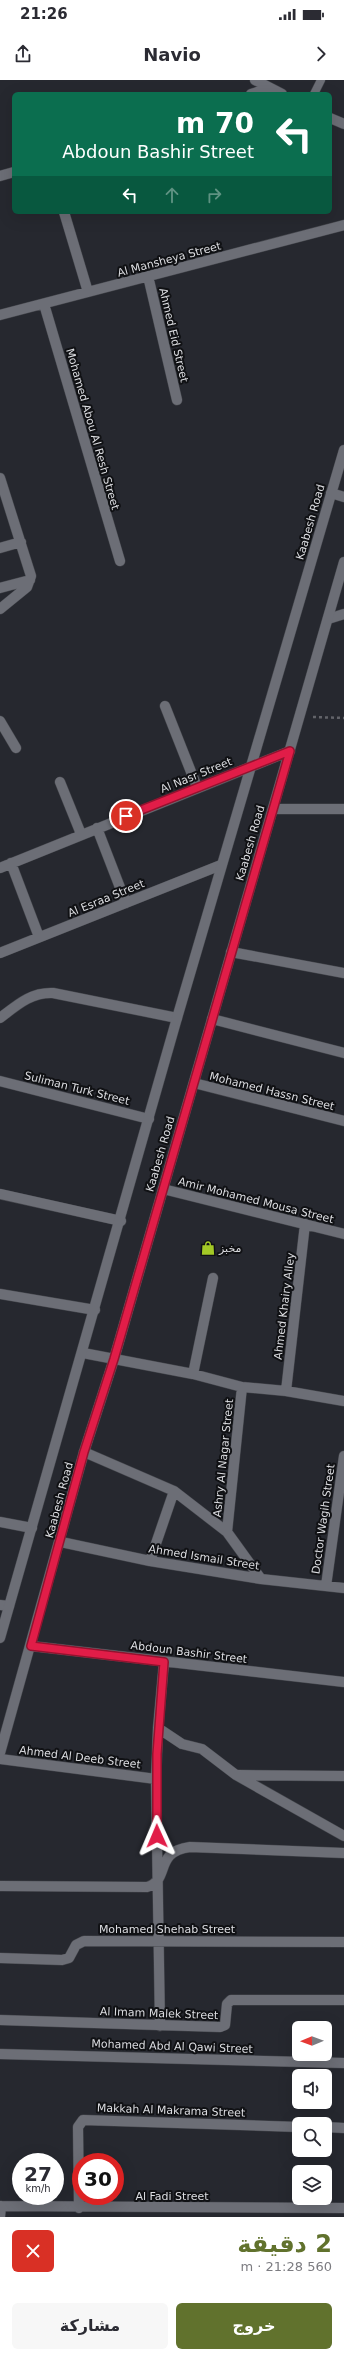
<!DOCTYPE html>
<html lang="ar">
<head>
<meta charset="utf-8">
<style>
	:root { --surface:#fff; --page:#f7f7f7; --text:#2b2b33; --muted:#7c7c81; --accent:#61722d }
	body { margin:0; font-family:"DejaVu Sans",Vazirmatn,sans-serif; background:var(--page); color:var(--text); direction:rtl; height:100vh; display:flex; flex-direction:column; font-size:15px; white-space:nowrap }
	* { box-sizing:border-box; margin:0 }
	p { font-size:13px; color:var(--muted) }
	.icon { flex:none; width:22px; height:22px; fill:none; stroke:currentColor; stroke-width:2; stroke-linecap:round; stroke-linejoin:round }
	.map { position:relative; height:2137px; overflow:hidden; direction:ltr }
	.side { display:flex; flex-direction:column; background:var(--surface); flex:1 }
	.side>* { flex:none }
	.top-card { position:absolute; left:12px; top:12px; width:320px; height:122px; border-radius:6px; box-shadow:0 4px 16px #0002; direction:rtl; background:#0b6e4f; color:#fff; overflow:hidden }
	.needle { width:26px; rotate:269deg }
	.buttons { position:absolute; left:292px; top:1941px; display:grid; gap:8px }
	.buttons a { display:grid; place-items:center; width:40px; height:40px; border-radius:6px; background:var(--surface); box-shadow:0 4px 16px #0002; font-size:20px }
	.speed { position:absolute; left:12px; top:2073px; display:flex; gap:8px; font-size:20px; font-weight:700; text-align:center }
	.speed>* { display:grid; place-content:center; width:52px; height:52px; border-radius:50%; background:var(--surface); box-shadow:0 4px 16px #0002; line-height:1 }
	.speed small { font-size:10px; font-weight:400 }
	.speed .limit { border:6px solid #d22; background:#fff; color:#111 }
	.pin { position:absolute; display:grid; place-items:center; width:34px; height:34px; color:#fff; margin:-17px; border:2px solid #fff; border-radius:50%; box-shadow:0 1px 4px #0007 }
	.me { position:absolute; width:44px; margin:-22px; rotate:359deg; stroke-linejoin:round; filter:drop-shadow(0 0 3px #0008) }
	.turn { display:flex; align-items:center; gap:14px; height:84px; padding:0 12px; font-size:18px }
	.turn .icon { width:52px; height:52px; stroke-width:2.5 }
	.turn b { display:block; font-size:28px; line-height:34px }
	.lanes { display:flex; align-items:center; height:38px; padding:0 12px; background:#0003; justify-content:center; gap:20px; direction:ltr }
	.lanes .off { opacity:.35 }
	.round { display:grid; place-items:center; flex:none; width:42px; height:42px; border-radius:6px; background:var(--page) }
	.overview { display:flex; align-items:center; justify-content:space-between; height:68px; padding:0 12px }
	h1 { font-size:24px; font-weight:700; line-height:30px; color:var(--accent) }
	.button { display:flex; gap:8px; margin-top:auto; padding:8px 12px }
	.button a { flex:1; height:46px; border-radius:6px; background:var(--accent); color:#fff; font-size:16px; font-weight:700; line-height:46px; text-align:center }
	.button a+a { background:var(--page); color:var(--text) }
	.status { display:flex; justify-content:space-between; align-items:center; height:28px; padding:0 20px; background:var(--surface); direction:ltr }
	.status svg { height:11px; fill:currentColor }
	header { display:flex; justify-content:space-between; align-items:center; height:52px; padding:0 12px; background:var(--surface); font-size:18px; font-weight:700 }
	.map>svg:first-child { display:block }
</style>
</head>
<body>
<div class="status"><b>21:26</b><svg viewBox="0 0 49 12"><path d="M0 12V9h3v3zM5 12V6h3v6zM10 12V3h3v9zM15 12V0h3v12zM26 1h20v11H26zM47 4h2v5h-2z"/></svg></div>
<header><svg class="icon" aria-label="forward" viewBox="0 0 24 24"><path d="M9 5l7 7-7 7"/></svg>Navio<svg class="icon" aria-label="share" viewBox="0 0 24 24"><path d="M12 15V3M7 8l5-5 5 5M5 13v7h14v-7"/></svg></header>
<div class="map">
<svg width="344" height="2137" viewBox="0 0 344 2137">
	<rect width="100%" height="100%" fill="#26282f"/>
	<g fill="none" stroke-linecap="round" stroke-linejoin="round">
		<defs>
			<path id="service" d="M314,14L321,0"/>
			<path id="minor" d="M255,0L282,14
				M251,14L270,8
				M330,38L344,44
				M0,96L14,92
				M64,132L88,212
				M148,196L177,320
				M44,224L120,481
				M0,235L344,145
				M0,398L31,496L27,507L0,529
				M0,468L21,462
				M0,508L30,500
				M328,539L344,534
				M165,626L197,707
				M0,641L16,668
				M60,702L81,754
				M273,729H344
				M97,748L126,823
				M11,783L39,857
				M0,788L290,671
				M231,872L344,893
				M0,873L221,785
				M0,938C17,925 31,912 53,913L177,938
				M212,939L344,973
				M0,1001L149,1039
				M194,1003L344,1041
				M163,1109L344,1154
				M0,1114L121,1141
				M0,1214L95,1230
				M83,1273L193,1294L242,1307L286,1311L344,1321
				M193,1294L213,1198
				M286,1311L305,1144
				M84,1372L174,1411L227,1452L261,1499
				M0,1442L32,1448
				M227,1452L242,1307
				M61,1462L150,1481L261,1499L344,1508
				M150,1481L174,1411
				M326,1506L344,1376
				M0,1525L9,1526
				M31,1566L344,1602
				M158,1648L182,1664L202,1669L236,1695L344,1756
				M0,1679L156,1699
				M238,1695L344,1696
				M0,1806L147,1807C171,1800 153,1772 190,1767L344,1773
				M0,1878L62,1880L69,1878L76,1865L84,1861L344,1862
				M0,1940L220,1947L225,1945L227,1924L231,1920H344
				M160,1946L156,1699L158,1648L164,1582
				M0,1974L344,1983
				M325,2047L344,2048
				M0,2126L344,2128
				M79,2128L78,2047L83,2040L299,2047
				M0,2137L1,2126"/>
			<path id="tertiary" d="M331,413L344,417
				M0,1558L177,938L344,370
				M0,1673L84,1372L114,1279L344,482"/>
		</defs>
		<use href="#service" stroke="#44464c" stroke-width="9"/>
		<use href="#minor" stroke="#44464c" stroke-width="11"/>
		<use href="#tertiary" stroke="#44464c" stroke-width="11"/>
		<path stroke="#626369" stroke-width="2.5" stroke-dasharray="3 3" stroke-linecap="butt" d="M313,637L344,638"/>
		<use href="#service" stroke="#6c6e76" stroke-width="8"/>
		<use href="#minor" stroke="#6c6e76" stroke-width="10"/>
		<use href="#tertiary" stroke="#6c6e76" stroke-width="10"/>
	</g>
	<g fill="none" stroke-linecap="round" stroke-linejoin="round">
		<defs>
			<path id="route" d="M126,736L290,671L114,1279L84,1372L31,1566L164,1582L157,1674V1756"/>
		</defs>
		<use href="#route" stroke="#92132f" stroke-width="10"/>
		<use href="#route" stroke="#e11d48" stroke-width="7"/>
	</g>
	<defs>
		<symbol id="shop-bare" viewBox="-9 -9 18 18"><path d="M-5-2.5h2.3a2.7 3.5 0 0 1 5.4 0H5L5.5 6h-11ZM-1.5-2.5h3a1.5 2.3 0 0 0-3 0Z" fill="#a3c926" stroke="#101114" stroke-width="2.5" paint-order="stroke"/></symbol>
	</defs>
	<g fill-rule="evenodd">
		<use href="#shop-bare" x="198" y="1158" width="20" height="20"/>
	</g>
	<g text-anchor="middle" stroke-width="4" stroke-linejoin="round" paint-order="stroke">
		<g font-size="11" fill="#dcdde1" stroke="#101114">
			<text transform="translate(169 179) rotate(-15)" y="4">Al Mansheya Street</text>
			<text transform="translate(174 255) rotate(77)" y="4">Ahmed Eid Street</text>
			<text transform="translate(93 349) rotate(74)" y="4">Mohamed Abou Al Resh Street</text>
			<text transform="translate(310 442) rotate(-74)" y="4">Kaabesh Road</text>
			<text transform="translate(196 695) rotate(-22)" y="4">Al Nasr Street</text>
			<text transform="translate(250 763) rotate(-74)" y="4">Kaabesh Road</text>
			<text transform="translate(106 818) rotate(-22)" y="4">Al Esraa Street</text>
			<text transform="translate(77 1008) rotate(14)" y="4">Suliman Turk Street</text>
			<text transform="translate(272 1011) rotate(14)" y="4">Mohamed Hassn Street</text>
			<text transform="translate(160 1074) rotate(-74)" y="4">Kaabesh Road</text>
			<text transform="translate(256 1120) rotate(14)" y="4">Amir Mohamed Mousa Street</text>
			<text transform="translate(284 1226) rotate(-83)" y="4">Ahmed Khairy Alley</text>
			<text transform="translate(223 1378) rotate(-84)" y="4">Ashry Al Nagar Street</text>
			<text transform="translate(59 1420) rotate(-75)" y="4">Kaabesh Road</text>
			<text transform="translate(323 1439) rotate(-82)" y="4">Doctor Wagih Street</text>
			<text transform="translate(204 1477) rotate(9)" y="4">Ahmed Ismail Street</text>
			<text transform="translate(189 1572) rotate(7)" y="4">Abdoun Bashir Street</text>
			<text transform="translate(80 1677) rotate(7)" y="4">Ahmed Al Deeb Street</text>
			<text x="167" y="1853">Mohamed Shehab Street</text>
			<text transform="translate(159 1933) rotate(2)" y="4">Al Imam Malek Street</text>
			<text transform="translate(172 1966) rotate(2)" y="4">Mohamed Abd Al Qawi Street</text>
			<text transform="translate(171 2030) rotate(2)" y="4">Makkah Al Makrama Street</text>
			<text x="172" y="2120">Al Fadi Street</text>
		</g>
		<g font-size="11" fill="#dcdde1" stroke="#101114" text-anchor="start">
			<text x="219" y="1172">مخبز</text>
		</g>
	</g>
</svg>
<div class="buttons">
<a><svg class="needle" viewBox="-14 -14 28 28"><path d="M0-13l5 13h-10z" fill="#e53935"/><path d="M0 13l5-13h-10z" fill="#7c7c81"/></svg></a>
<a><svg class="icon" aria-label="sound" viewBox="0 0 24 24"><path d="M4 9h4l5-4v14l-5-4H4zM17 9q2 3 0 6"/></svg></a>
<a><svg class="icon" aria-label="search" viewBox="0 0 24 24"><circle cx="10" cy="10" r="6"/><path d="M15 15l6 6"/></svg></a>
<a><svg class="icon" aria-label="layers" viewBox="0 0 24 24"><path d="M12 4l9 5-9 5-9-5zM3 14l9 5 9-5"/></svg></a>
</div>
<div class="speed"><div>27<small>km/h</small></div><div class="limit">30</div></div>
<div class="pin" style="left:126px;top:736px;background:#d93025"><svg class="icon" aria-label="arrive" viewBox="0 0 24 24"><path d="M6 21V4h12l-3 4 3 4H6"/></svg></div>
<svg class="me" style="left:157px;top:1756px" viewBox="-20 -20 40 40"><path d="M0-17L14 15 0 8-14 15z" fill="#e11d48" stroke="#fff" stroke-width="4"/></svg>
<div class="top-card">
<div class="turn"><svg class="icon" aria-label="left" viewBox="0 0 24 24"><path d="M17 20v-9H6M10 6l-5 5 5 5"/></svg><div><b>70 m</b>Abdoun Bashir Street</div></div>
<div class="lanes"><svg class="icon" aria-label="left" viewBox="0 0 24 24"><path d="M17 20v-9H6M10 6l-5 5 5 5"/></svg><svg class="icon off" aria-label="ahead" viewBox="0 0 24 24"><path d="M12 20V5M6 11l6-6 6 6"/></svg><svg class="icon off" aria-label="right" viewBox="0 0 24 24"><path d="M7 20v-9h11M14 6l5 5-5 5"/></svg></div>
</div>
</div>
<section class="side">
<div class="overview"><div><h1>2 دقيقة</h1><p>560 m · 21:28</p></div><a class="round" style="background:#d93025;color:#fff"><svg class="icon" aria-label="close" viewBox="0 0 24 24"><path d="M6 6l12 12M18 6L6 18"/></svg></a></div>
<div class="button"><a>خروج</a><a>مشاركة</a></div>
</section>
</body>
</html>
